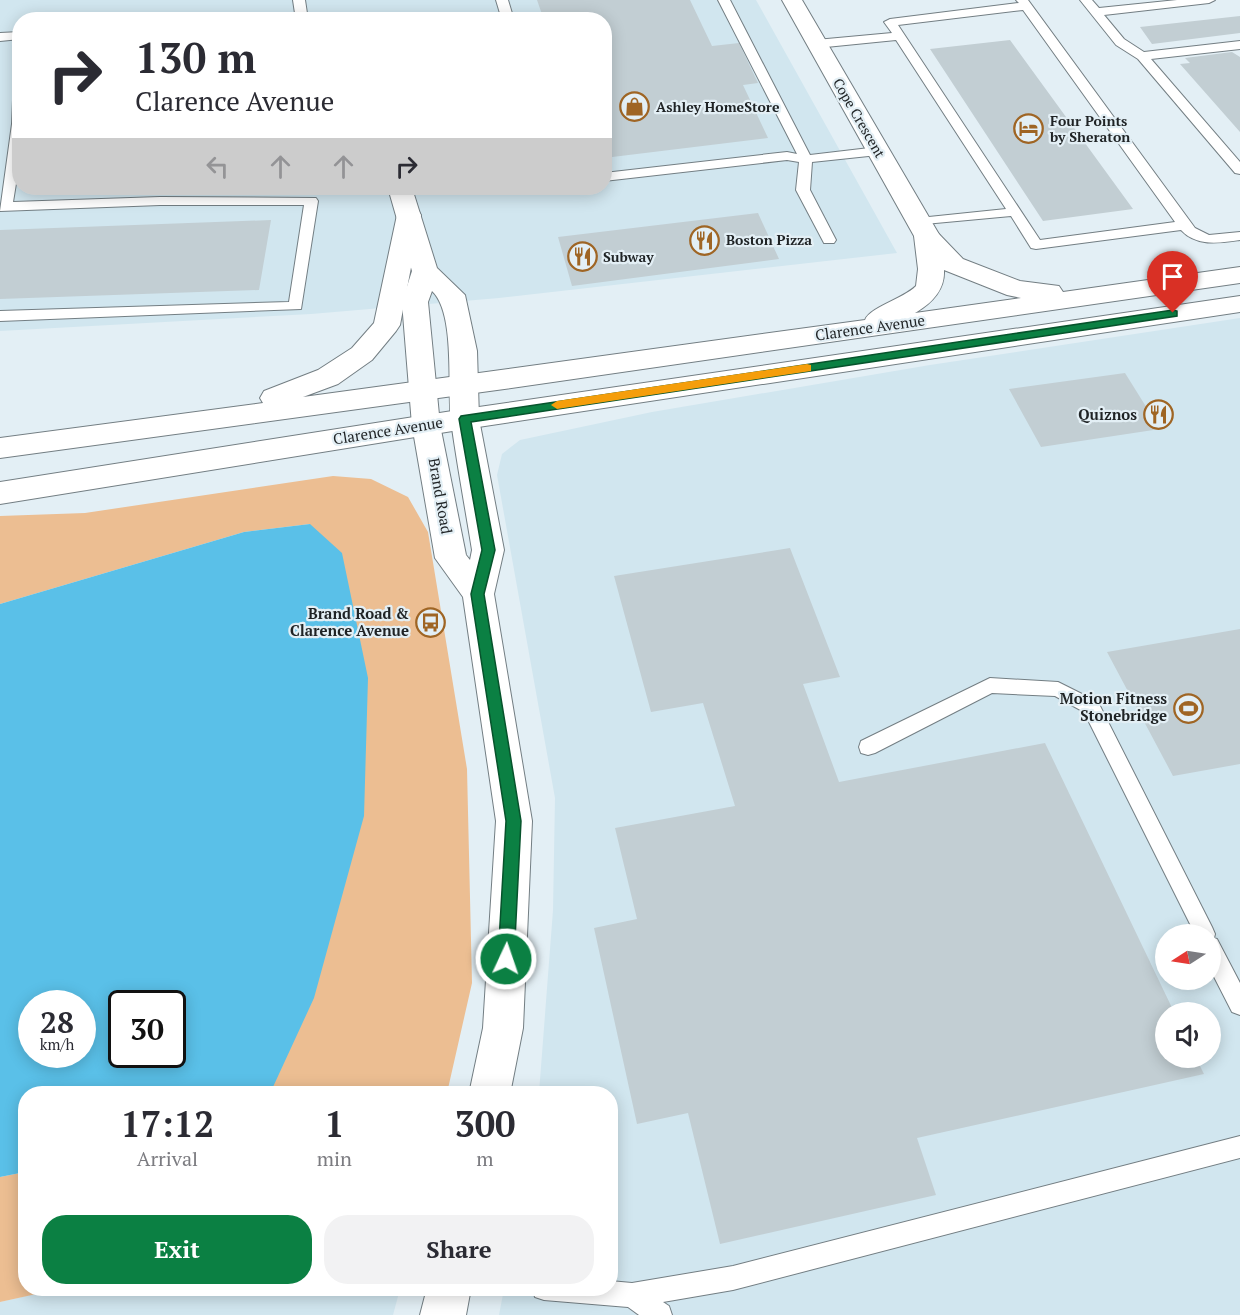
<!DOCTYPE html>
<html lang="en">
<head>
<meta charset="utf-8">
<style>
	:root { --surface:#fff; --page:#f2f2f3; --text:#2b2b33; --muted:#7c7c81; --accent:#0b8043 }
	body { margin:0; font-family:"PT Serif",serif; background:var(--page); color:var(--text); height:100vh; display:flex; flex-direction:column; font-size:22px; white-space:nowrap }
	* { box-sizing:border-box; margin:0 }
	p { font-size:20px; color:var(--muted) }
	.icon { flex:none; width:33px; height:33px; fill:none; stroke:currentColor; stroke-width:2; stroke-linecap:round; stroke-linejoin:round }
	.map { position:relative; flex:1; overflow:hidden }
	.drawer { position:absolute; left:18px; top:1086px; width:600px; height:210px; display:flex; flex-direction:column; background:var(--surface); border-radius:24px; box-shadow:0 3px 15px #0003 }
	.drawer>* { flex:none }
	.hud { position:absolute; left:12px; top:12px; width:600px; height:183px; border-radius:24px; box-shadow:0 3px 15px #0003; background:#fff; color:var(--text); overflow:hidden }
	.needle { width:39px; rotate:258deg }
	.controls { position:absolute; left:1155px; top:924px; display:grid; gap:12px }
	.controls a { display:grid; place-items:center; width:66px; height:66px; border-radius:50%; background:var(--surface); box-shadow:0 3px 15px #0003; font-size:30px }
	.speed { position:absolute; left:18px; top:990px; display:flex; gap:12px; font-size:30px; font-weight:700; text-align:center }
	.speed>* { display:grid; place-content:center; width:78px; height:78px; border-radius:50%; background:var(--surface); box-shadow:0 3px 15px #0003; line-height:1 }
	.speed small { font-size:15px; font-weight:400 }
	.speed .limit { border:3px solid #111; border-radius:9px; background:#fff; color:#111 }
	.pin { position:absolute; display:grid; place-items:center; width:51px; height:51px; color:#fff; margin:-62px -26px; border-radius:50% 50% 50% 0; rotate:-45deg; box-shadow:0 0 6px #0007 }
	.pin .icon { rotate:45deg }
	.me { position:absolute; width:66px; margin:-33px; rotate:3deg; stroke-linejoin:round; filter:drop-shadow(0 0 4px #0008) }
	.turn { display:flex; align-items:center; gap:21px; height:126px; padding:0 24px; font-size:27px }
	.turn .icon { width:78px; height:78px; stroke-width:2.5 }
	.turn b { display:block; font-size:42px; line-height:51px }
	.lanes { display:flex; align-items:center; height:57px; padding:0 24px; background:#0003; justify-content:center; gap:30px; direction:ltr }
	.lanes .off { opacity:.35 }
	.eta { display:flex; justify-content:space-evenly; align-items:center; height:102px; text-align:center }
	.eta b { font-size:36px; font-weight:600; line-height:42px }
	.primary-button { display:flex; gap:12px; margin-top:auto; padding:12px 24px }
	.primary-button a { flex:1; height:69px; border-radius:24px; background:var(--accent); color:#fff; font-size:24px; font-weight:600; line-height:69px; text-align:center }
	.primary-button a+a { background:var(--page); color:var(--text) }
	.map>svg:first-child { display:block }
</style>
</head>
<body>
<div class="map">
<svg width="1240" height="1315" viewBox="0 0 1240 1315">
	<rect width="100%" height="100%" fill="#e3eff5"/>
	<path fill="#d1e6ef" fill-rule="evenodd" d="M0,0H756L897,253L499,298L311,314L0,331ZM20,20H604V188H20Z
		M1240,318V1315H499L504,1289L610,1288V1094L539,1093L553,910L555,798L497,475L502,454L520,440L652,412L930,365ZM1166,934H1210V980H1166ZM1166,1012H1210V1058H1166Z
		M59,1288H400V1289L393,1315H0V1302Z"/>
	<path fill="#ecbe92" d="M333,476L371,479L408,497L428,532L467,769L472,983L447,1093H263L273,1087L310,524L244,532L0,604V516L85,513Z
		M25,1172L26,1288L59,1289L0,1302V1177Z"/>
	<path fill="#5ac0e8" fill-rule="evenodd" d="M310,524L342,553L368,678L364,816L314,998L273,1087L263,1094H26L25,1172L0,1177V604L244,532ZM32,1004H82V1054H32ZM122,1004H172V1054H122Z"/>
	<path fill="#c2ced3" d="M537,0H690L712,46L739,43L758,83L743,85L768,138L604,158V20H544Z
		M1240,16V33L1152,44L1140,27Z
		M1010,40L1133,209L1043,221L930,49Z
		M1232,52L1240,57V132L1180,64L1190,63L1185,58Z
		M758,213L779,259L572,286L558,237Z
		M271,220L259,290L0,299V230Z
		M1125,373L1160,429L1041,447L1009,389Z
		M790,548L840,677L803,684L839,782L1045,743L1174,1012H1166V1058H1196L1204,1074L917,1138L936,1195L720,1244L688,1113L637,1124L594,928L637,919L615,828L735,806L703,703L651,712L614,576Z
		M1240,629V764L1173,776L1107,652Z"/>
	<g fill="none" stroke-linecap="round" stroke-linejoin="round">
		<defs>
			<path id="lane" d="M293,0H305L308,20H296Z
				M496,0H508L514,20H502Z
				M718,0H730L810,155L878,147L884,151L878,155L812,162L810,190L836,240L834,243H824L796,190L799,162L787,160L604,181V173L787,152L797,154Z
				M1016,0H1028L1195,228L1209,235L1240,232V240C1219,243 1197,247 1181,230L1036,249L1031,248L1011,216L914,225V219L919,218L1006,209L896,40L816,48L810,44L816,40L892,33L884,22L890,19L1019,3ZM1023,10L1175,222L1040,240L898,25Z
				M1080,0H1092L1099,8L1177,0H1215L1209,3L1104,15L1124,39L1144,52L1240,41V49L1151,59L1240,162V174L1235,173L1138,59L1116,45Z
				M20,32V39L0,41V33Z
				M20,72V159L13,202L160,197L316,198L318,201L301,309L0,321V311L289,302L304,205H160L0,211L12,124L14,76Z
				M990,678L1058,682L1098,702L1212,927L1215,934L1214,938L1217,939L1240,983V1015L1232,1012L1210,969V934H1195L1084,712L1055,696L992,693L875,753L868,755L861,753L859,747L861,741Z
				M1240,1136V1158L733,1290L663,1302L669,1306L672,1315H639L628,1307L544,1300L535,1297L532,1288H610V1281L632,1283L733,1266Z"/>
			<path id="street" d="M782,0H802L940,236L936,241L927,244L918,241L914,236Z
				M171,14L212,15L214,20H161L163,15Z
				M388,188H412L437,268L465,295L477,351L479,419L504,550L494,594L532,821L523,1028L510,1094H469L483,1028L496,821L463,597L435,558L412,425L402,302L412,271ZM432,291C456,313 447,390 451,421C457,464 465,507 472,550L470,560L466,555L440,425L428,302Z
				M427,1288H471L466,1315H420Z"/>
			<path id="secondary" d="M409,208L418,210L421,215L400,325L396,331L372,360L338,384L303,397L865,320C870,307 903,299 916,286L918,269L914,236L918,231L927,228L936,231L963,259L1020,281L1059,286L1063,292L1240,267V283L497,390L0,458V438L263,403L260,398L264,391L318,370L352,348L374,323L397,215L400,210ZM944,270L1007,295L1021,298L915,313C932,303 945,290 944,270Z
				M1240,296V312L465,429L0,504V482L465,409Z"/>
		</defs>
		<use href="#lane" stroke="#737e83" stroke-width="2"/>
		<use href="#street" stroke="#737e83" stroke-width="2"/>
		<use href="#secondary" stroke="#737e83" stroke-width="2"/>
		<use href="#lane" fill="#fff" fill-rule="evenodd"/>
		<use href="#street" fill="#fff" fill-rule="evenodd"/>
		<use href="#secondary" fill="#fff" fill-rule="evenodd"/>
	</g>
	<path fill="#0b8043" stroke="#07532c" stroke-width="1.5" d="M1173,310L1177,311V316L471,422L495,550L484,594L521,821L514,959L512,965L506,967L501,965L498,959L506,821L471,594L482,550L459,419L461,416Z"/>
	<path fill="#f59e0b" d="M807,364L811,365V371L557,409L551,405L557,401Z"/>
	<defs>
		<symbol id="shop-ring" viewBox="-11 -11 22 22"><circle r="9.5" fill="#e3eff5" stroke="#9f6524" stroke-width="1.5"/><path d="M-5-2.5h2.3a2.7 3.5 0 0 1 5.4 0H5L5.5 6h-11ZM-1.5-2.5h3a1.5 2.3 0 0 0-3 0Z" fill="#9f6524"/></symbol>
		<symbol id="hotel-ring" viewBox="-11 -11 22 22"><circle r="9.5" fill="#e3eff5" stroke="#9f6524" stroke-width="1.5"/><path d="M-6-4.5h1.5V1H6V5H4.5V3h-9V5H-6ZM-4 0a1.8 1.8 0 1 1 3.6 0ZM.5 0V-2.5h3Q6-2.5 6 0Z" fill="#9f6524"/></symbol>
		<symbol id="restaurant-ring" viewBox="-11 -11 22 22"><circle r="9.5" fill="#e3eff5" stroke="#9f6524" stroke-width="1.5"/><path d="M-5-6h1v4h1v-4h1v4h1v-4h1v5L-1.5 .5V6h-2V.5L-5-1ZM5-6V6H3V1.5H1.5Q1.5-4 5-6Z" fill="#9f6524"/></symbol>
		<symbol id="bus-ring" viewBox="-11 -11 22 22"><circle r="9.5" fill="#e3eff5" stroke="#9f6524" stroke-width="1.5"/><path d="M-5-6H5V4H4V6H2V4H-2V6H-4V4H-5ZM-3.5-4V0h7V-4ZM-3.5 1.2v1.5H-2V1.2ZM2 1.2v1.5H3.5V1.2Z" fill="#9f6524"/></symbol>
		<symbol id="stadium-ring" viewBox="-11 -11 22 22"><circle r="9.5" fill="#e3eff5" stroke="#9f6524" stroke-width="1.5"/><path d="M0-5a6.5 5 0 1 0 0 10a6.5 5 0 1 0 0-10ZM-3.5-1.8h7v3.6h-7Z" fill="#9f6524"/></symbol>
	</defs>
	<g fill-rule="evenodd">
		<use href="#shop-ring" x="618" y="90" width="33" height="33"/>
		<use href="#hotel-ring" x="1012" y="112" width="33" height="33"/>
		<use href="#restaurant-ring" x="688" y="224" width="33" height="33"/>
		<use href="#restaurant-ring" x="566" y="240" width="33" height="33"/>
		<use href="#restaurant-ring" x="1142" y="398" width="33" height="33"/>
		<use href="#bus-ring" x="414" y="606" width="33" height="33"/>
		<use href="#stadium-ring" x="1172" y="692" width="33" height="33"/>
	</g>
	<g text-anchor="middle" stroke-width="4.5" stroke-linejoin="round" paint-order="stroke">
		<g font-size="14" font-weight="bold" fill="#1f2325" stroke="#e3eff5" text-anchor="start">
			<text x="656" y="112">Ashley HomeStore</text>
			<text x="1050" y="126">Four Points<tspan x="1050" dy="16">by Sheraton</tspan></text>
			<text x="726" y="245">Boston Pizza</text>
			<text x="603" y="262">Subway</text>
		</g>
		<g font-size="14" fill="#1f2325" stroke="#e3eff5">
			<text transform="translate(859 118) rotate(60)" y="5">Cope Crescent</text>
		</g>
		<g font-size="15" fill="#1f2325" stroke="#e3eff5">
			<text transform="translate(870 328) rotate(-8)" y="5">Clarence Avenue</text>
			<text transform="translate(388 431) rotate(-9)" y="5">Clarence Avenue</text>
			<text transform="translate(440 496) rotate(80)" y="5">Brand Road</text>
		</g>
		<g font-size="15" font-weight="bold" fill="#1f2325" stroke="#e3eff5" text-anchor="end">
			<text x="1137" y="420">Quiznos</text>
			<text x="409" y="619">Brand Road &amp;<tspan x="409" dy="17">Clarence Avenue</tspan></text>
			<text x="1167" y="704">Motion Fitness<tspan x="1167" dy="17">Stonebridge</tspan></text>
		</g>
	</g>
</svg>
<div class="controls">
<a><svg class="needle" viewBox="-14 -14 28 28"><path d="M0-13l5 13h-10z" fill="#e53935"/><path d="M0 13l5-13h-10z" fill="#7c7c81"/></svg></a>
<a><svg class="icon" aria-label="sound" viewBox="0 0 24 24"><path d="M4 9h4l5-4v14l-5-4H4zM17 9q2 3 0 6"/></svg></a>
</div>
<div class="speed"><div>28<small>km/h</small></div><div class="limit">30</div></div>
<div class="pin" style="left:1173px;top:313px;background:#d93025"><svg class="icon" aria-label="arrive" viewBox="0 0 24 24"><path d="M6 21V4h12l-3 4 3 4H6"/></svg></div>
<svg class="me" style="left:506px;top:959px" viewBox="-20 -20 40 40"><circle r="17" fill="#0b8043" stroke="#fff" stroke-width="3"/><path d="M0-11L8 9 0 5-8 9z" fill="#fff"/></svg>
<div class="hud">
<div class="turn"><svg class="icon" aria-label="right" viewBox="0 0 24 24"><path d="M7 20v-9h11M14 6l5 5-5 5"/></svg><div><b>130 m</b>Clarence Avenue</div></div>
<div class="lanes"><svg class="icon off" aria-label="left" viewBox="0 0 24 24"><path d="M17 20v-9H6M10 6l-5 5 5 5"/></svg><svg class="icon off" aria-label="ahead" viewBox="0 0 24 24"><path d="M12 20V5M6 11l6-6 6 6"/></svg><svg class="icon off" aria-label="ahead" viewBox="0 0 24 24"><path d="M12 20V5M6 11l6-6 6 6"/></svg><svg class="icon" aria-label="right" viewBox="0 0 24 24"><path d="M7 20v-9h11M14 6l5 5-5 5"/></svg></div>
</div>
<section class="drawer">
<div class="eta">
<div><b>17:12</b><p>Arrival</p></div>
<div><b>1</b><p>min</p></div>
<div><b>300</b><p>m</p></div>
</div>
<div class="primary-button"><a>Exit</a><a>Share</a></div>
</section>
</div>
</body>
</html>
